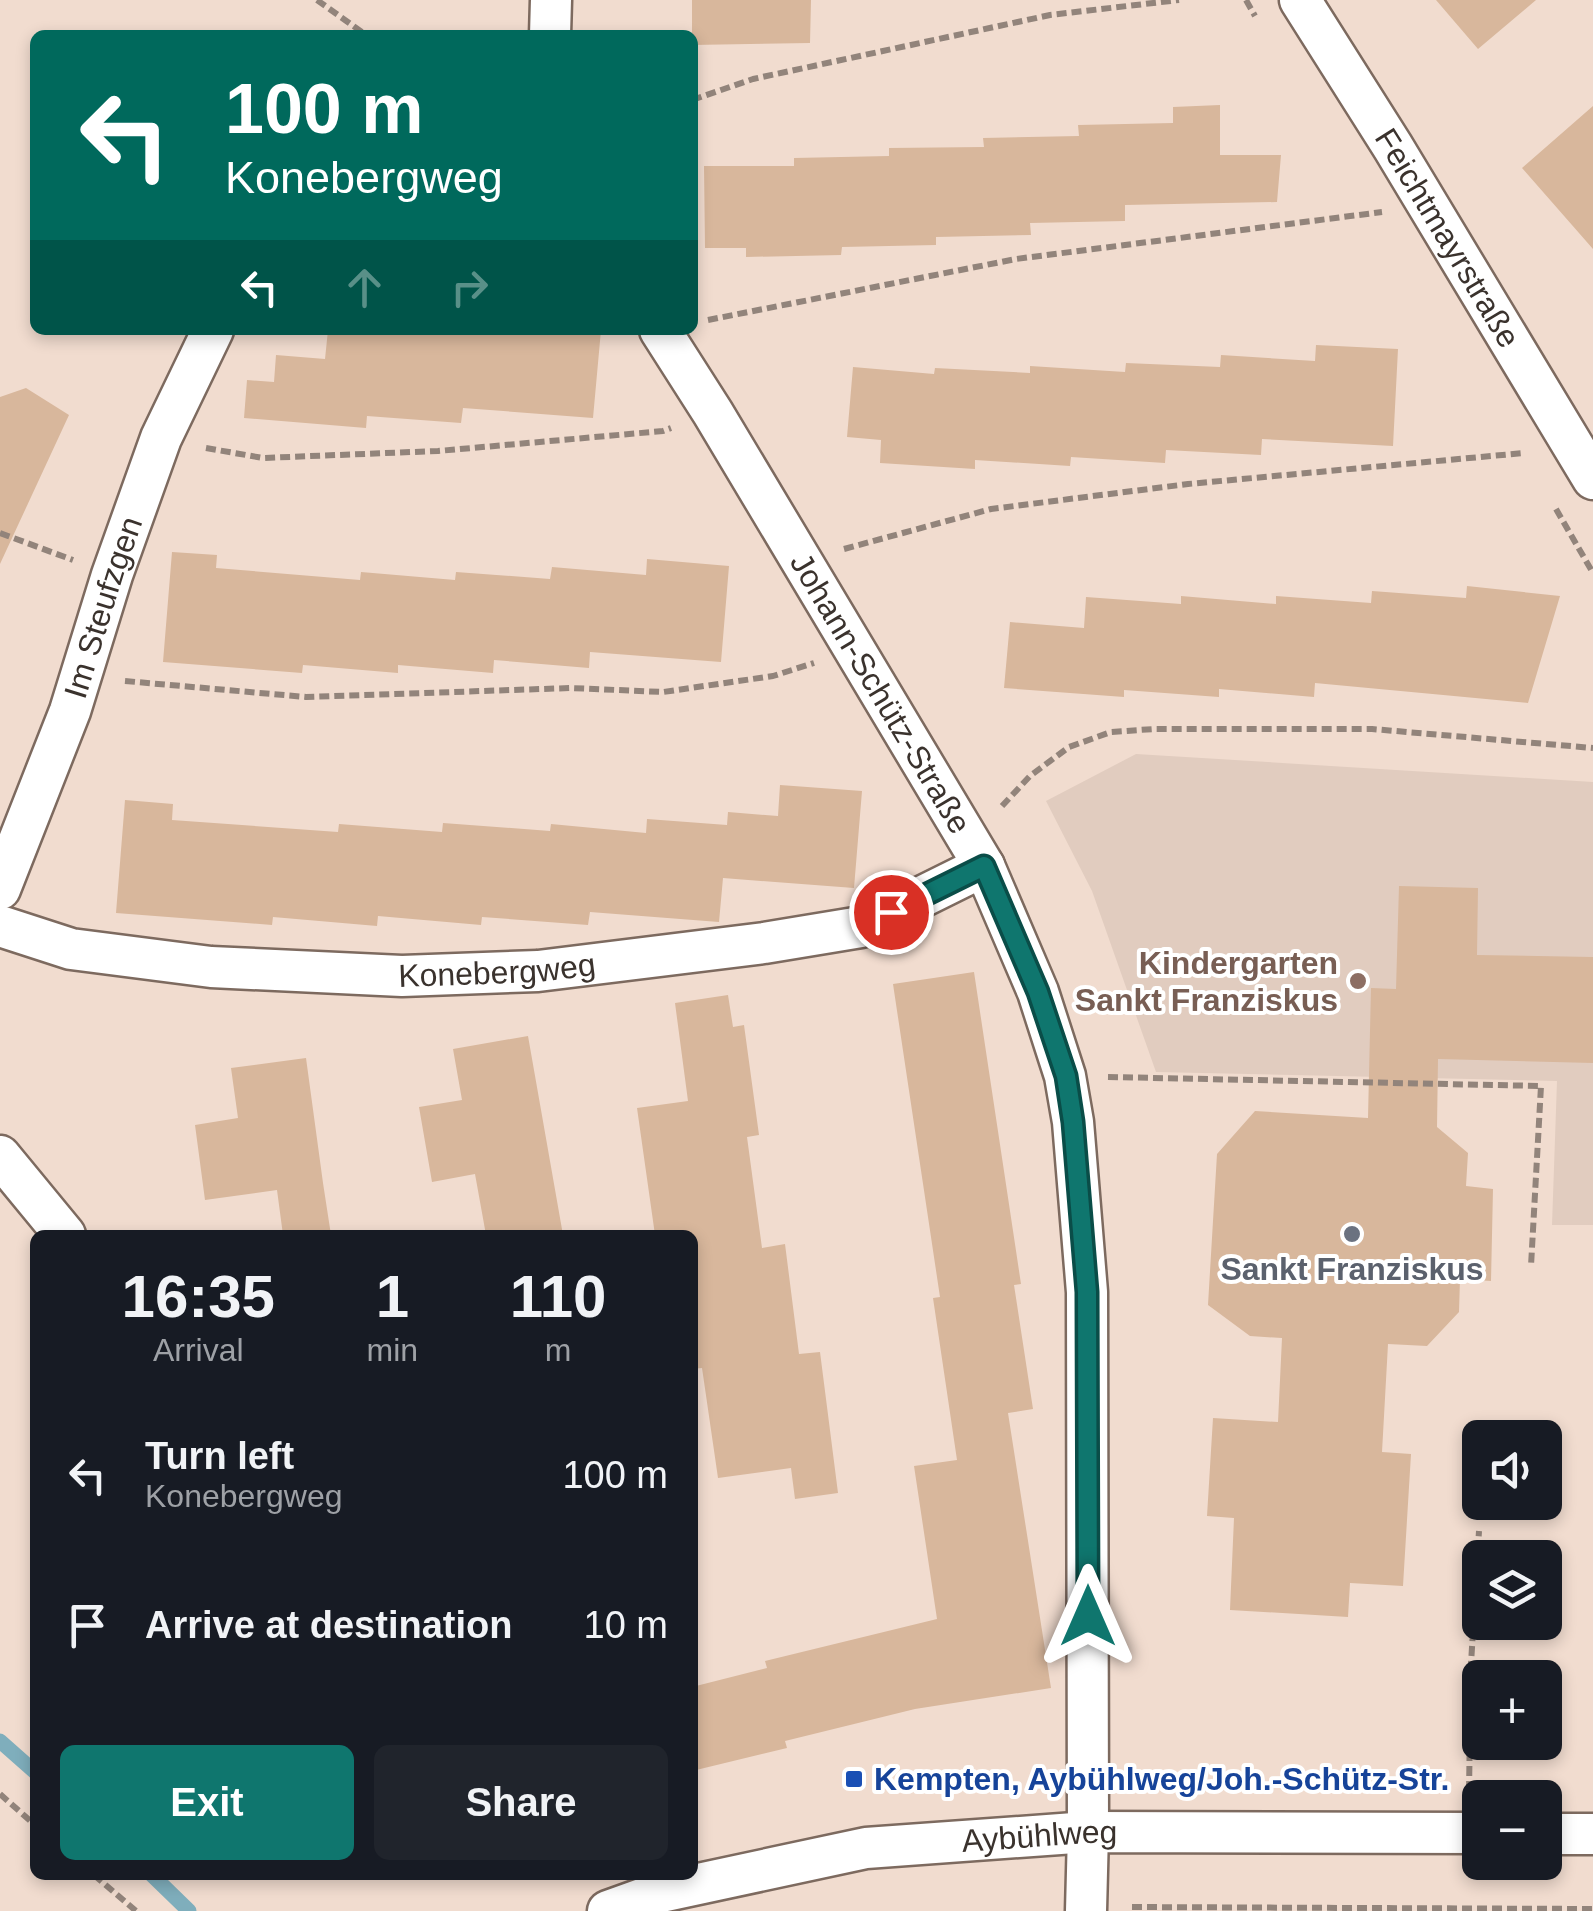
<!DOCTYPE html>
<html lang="en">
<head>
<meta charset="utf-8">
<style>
	:root { --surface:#171b24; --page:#20242c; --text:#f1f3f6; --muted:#9ea1a6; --accent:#0f766e }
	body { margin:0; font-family:Helvetica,sans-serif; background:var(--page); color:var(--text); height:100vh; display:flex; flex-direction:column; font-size:38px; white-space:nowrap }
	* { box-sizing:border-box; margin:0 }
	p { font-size:32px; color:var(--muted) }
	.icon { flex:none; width:55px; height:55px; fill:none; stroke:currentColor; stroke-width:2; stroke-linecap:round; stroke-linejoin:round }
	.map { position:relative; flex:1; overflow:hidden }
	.details { position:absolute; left:30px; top:1230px; width:668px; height:650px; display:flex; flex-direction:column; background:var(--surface); border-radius:15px; box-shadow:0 5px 15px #0003 }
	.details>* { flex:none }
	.top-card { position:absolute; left:30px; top:30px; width:668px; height:305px; border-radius:15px; box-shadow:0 5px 15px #0003; background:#00695c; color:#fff; overflow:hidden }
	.controls { position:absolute; left:1462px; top:1420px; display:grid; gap:20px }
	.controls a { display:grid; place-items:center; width:100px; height:100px; border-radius:15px; background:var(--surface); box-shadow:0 5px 15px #0003; font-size:50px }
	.pin { position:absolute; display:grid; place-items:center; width:85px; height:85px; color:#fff; margin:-42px; border:5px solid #fff; border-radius:50%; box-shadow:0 2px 10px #0007 }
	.me { position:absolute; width:110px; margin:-55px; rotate:0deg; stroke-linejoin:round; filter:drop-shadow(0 0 8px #0008) }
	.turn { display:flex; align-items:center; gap:35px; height:210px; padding:0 30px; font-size:45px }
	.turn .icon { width:130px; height:130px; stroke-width:2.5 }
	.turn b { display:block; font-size:70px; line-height:85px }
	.lanes { display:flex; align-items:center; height:95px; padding:0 30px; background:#0003; justify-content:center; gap:50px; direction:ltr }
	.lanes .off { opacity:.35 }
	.eta { display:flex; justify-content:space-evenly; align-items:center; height:170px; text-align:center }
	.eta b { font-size:60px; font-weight:700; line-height:70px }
	.primary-button { display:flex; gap:20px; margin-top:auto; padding:20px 30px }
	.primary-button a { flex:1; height:115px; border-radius:15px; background:var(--accent); color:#fff; font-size:40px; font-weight:700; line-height:115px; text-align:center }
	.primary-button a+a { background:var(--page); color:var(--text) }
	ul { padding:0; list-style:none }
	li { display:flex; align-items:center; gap:30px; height:150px; padding:0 30px }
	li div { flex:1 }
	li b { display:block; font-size:38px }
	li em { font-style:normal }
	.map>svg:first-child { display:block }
</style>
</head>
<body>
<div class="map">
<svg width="1593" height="1911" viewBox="0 0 1593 1911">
	<rect width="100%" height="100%" fill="#f1dccf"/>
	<path fill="#e1ccbf" d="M1136,754L1593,782V1225H1552L1557,1081L1156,1072L1092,891L1046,801Z"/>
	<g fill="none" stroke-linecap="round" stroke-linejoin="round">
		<path stroke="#7faebc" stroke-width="15" d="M0,1741L35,1772
			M152,1875L189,1911"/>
	</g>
	<path fill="#d8b79c" d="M692,0H811L810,43L692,45Z
		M1436,0H1536L1478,49Z
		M1220,105V155H1281L1277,202L1125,205V221L1030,223L1031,235L936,237V245L842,247L841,255L746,257V248H705L704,166H794V158L889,156V148L984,147L983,138L1079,136L1078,125L1173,123V107Z
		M1593,106V249L1522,168Z
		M328,330L423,335V330H601L593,418L463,408L461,423L367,416L366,428L244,418L247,380L274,382L276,355L325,359Z
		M1316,345L1398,349L1393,446L1262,439L1261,455L1166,450L1165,463L1071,457L1070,466L975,460V469L880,463L881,440L847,437L853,367L934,374L935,368L1030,373V366L1125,372L1126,363L1220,367L1221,355L1315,361Z
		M26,388L69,415L0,564V397Z
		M172,552L217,555L216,568L360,580L361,572L455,580L456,572L550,579L552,567L646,575L647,559L729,566L721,662L590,652L589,668L494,660L493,673L398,665V673L303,665L302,673L163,662Z
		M1467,586L1560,596L1528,703L1315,683L1314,697L1219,689V697L1124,690V697L1004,688L1010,622L1084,628L1086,597L1181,604V596L1276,604V596L1371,603L1372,591L1466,598Z
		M780,785L862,791L854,888L723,878L719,922L590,912L588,925L482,917L481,925L378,916L377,926L273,917L272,925L116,913L125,800L173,804L172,820L338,832L339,824L442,832L443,823L550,831L551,824L646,833L647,819L727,825L728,812L778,816Z
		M1399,886L1478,888L1477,955L1593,957V1063L1438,1059L1437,1127L1468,1153L1466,1186L1493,1189L1491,1281L1460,1279L1459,1312L1427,1346L1388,1344L1382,1452L1411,1454L1403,1586L1350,1583L1348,1617L1230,1610L1234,1518L1207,1516L1213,1418L1278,1422L1282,1338L1250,1336L1208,1305L1217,1154L1255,1111L1368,1118L1371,988L1396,989Z
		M974,972L1021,1284L1014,1285L1033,1409L1008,1413L1051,1688L915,1709L785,1741L787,1748L692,1771V1687L767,1668L765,1661L937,1619L914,1466L957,1460L933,1298L940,1297L893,984Z
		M728,995L733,1027L744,1025L759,1135L747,1137L762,1248L785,1244L799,1354L820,1352L838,1493L795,1499L791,1468L718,1478L702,1368L692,1369V1235H655L637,1108L688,1101L675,1003Z
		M528,1036L563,1235H486L475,1174L432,1182L419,1107L462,1100L453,1049Z
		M306,1058L323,1183L331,1235H283L277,1190L205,1200L195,1125L238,1118L231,1068Z"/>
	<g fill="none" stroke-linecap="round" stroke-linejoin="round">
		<defs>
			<g id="street">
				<path id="s1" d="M1300,0L1393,147L1593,479"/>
				<path d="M550,35L551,0"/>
				<path id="s2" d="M660,330L713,413L984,866L1038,992L1065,1076L1073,1122L1087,1292L1088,1832L1086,1911"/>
				<path id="s3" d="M0,889L70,711L112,575L161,438L213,330"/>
				<path id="s4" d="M0,926L71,949L211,967L402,976L538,971L764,943L861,927L984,866"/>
				<path d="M0,1156L65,1235"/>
				<path d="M1545,1834H1593"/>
				<path id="s5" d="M608,1911L661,1892L866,1848L1088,1832L1480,1833"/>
			</g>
		</defs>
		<use href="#street" stroke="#7d6a5f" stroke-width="45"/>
		<path stroke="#92847b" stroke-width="6" stroke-dasharray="10 5" stroke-linecap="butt" d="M317,0L366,35
			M1246,0L1255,16
			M692,100L753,79L1050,15L1179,0
			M708,320L1016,259L1382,212
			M206,448L263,458L438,451L663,431L671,428
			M1556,509L1593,573
			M0,533L73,560
			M844,549L991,509L1188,484L1524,453
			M125,681L306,697L571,688L663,692L773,676L814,663
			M1002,806L1030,776L1069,747L1111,732L1154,729H1372L1593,748
			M1108,1077L1541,1086L1531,1266
			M1469,1791L1471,1664L1479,1531
			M0,1794L35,1825
			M94,1875L136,1911
			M1132,1907L1593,1909"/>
		<use href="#street" stroke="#fff" stroke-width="40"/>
	</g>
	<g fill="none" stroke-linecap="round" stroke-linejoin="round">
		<defs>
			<path id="route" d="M891,912L984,866L1038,992L1066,1076L1073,1122L1087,1292L1088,1616"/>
		</defs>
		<use href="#route" stroke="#0a4d48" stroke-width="25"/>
		<use href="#route" stroke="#0f766e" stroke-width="18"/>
	</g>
	<circle fill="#8d6e63" stroke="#fff" stroke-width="4" cx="1358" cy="981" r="10"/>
	<circle fill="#6b7280" stroke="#fff" stroke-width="4" cx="1352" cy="1234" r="10"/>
	<rect fill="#1a4fb4" stroke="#fff" stroke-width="4" x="844" y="1769" width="20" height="20" rx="5"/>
	<g text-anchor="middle" stroke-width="8" stroke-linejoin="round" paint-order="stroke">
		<g font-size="32" fill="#3a322d" stroke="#fff">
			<text dy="11" stroke="none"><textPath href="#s1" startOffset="280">Feichtmayrstraße</textPath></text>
			<text dy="11" stroke="none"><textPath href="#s3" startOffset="300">Im Steufzgen</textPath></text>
			<text dy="11" stroke="none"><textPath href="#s2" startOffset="425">Johann-Schütz-Straße</textPath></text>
			<text dy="11" stroke="none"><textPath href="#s4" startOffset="502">Konebergweg</textPath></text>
			<text dy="11" stroke="none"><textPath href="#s5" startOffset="440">Aybühlweg</textPath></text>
		</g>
		<g font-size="32" font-weight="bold" fill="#785e54" stroke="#fff" text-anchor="end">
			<text x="1338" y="974">Kindergarten<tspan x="1338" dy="37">Sankt Franziskus</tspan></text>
		</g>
		<g font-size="32" font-weight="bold" fill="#5b616d" stroke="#fff">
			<text x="1352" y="1280">Sankt Franziskus</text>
		</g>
		<g font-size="32" font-weight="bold" fill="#164399" stroke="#fff" text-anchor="start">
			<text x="874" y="1790">Kempten, Aybühlweg/Joh.-Schütz-Str.</text>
		</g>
	</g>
</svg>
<div class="controls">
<a><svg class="icon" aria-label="sound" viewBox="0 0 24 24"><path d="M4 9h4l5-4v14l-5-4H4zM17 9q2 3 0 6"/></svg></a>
<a><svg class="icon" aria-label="layers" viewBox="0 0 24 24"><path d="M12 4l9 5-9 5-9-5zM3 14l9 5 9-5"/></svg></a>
<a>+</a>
<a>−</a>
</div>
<div class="pin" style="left:891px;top:912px;background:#d93025"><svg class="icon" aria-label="arrive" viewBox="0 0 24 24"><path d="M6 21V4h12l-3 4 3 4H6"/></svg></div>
<svg class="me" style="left:1088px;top:1616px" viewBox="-20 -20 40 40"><path d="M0-17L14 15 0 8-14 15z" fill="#0f766e" stroke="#fff" stroke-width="4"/></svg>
<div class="top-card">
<div class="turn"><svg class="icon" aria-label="left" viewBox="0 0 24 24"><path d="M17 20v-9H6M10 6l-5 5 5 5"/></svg><div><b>100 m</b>Konebergweg</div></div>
<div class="lanes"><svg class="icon" aria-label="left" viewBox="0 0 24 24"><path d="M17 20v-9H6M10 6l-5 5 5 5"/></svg><svg class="icon off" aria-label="ahead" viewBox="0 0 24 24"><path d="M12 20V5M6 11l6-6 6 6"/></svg><svg class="icon off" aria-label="right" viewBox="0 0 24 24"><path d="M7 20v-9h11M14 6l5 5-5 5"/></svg></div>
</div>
<section class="details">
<div class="eta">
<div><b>16:35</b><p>Arrival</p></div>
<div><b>1</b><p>min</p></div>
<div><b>110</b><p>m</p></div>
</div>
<ul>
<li><svg class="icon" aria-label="left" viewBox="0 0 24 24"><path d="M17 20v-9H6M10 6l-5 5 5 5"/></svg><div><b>Turn left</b><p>Konebergweg</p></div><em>100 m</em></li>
<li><svg class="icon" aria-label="arrive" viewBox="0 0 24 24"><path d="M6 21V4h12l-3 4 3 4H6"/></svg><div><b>Arrive at destination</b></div><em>10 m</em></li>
</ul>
<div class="primary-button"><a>Exit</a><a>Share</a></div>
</section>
</div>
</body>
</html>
